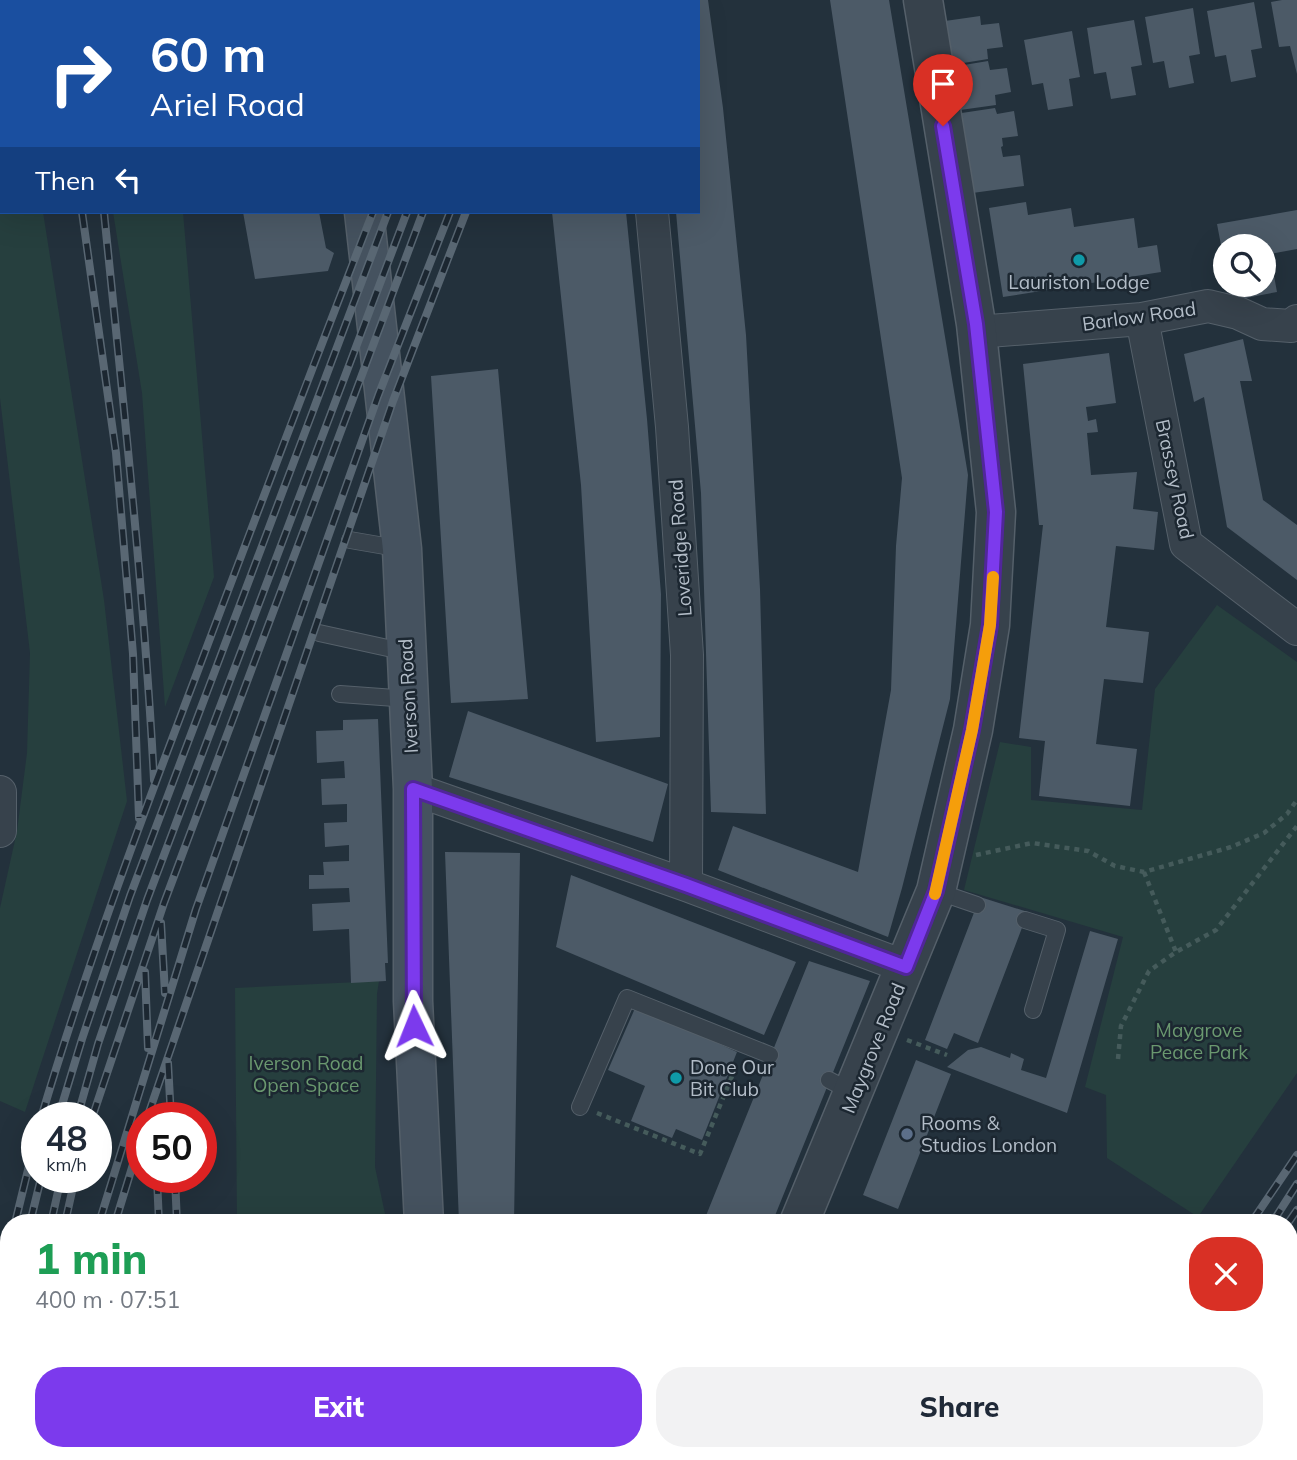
<!DOCTYPE html>
<html lang="en">
<head>
<meta charset="utf-8">
<style>
	:root { --surface:#fff; --page:#f2f2f3; --text:#1f2937; --muted:#747a83; --accent:#7c3aed }
	body { margin:0; font-family:Mulish,sans-serif; background:var(--page); color:var(--text); height:100vh; display:flex; flex-direction:column; font-size:26px; white-space:nowrap }
	* { box-sizing:border-box; margin:0 }
	p { font-size:23px; color:var(--muted) }
	.icon { flex:none; width:38px; height:38px; fill:none; stroke:currentColor; stroke-width:2; stroke-linecap:round; stroke-linejoin:round }
	.map { position:relative; flex:1; overflow:hidden }
	.side { position:absolute; left:0px; top:1214px; width:1298px; height:247px; display:flex; flex-direction:column; background:var(--surface); border-radius:28px 28px 0 0; box-shadow:0 7px 28px #0002 }
	.side>* { flex:none }
	.hud { position:absolute; left:0px; top:0px; width:700px; height:214px; box-shadow:0 7px 28px #0002; background:#1a4fa0; color:#fff; overflow:hidden }
	.buttons { position:absolute; left:1213px; top:234px; display:grid; gap:14px }
	.buttons a { display:grid; place-items:center; width:63px; height:63px; border-radius:50%; background:var(--surface); box-shadow:0 7px 28px #0002; font-size:35px }
	.speed { position:absolute; left:21px; top:1102px; display:flex; gap:14px; font-size:35px; font-weight:700; text-align:center }
	.speed>* { display:grid; place-content:center; width:91px; height:91px; border-radius:50%; background:var(--surface); box-shadow:0 7px 28px #0002; line-height:1 }
	.speed small { font-size:18px; font-weight:400 }
	.speed .limit { border:10px solid #d22; background:#fff; color:#111 }
	.pin { position:absolute; display:grid; place-items:center; width:60px; height:60px; color:#fff; margin:-72px -30px; border-radius:50% 50% 50% 0; rotate:-45deg; box-shadow:0 0 7px #0007 }
	.pin .icon { rotate:45deg }
	.me { position:absolute; width:77px; margin:-38px; rotate:358deg; stroke-linejoin:round; filter:drop-shadow(0 0 5px #0008) }
	.turn { display:flex; align-items:center; gap:24px; height:147px; padding:0 35px; font-size:32px }
	.turn .icon { width:91px; height:91px; stroke-width:2.5 }
	.turn b { display:block; font-size:49px; line-height:60px }
	.then { display:flex; align-items:center; height:66px; padding:0 35px; background:#0003; gap:14px; font-size:26px }
	.round { display:grid; place-items:center; flex:none; width:74px; height:74px; border-radius:28px; background:var(--page) }
	.headline { display:flex; align-items:center; justify-content:space-between; height:119px; padding:0 35px }
	h1 { font-size:42px; font-weight:800; line-height:52px; color:#1e9e55 }
	.button { display:flex; gap:14px; margin-top:auto; padding:14px 35px }
	.button a { flex:1; height:80px; border-radius:28px; background:var(--accent); color:#fff; font-size:28px; font-weight:800; line-height:80px; text-align:center }
	.button a+a { background:var(--page); color:var(--text) }
	.map>svg:first-child { display:block }
</style>
</head>
<body>
<div class="map">
<svg width="1297" height="1460" viewBox="0 0 1297 1460">
	<rect width="100%" height="100%" fill="#23313c"/>
	<path fill="#263f3e" d="M0,0L11,2H2V212H43L104,600L127,801L25,1112L0,1101V908L17,831L27,753L30,653L0,398Z
		M113,212H183L214,577L165,707L142,393Z
		M1217,605L1297,662V1073L1198,1217L1107,1158L1106,1095L1085,1087L1123,937L964,890L1000,742L1031,747V800L1142,810L1155,689Z
		M379,981L377,994L375,1167L387,1223H237L235,988Z"/>
	<path fill="#4c5a67" d="M698,0H708L723,108L746,335L760,589L766,814L711,812L701,493L676,212H698Z
		M830,0H889L968,475L950,699L902,888L888,937L718,870L733,826L858,872L891,690L896,546L902,478Z
		M1282,0H1297V74L1290,46L1279,47L1271,2Z
		M1254,2L1262,48L1251,50L1256,77L1231,82L1226,55L1215,57L1207,11Z
		M1193,8L1200,54L1189,56L1194,83L1169,88L1164,61L1153,63L1145,17Z
		M980,16L981,25L999,23L1003,47L987,49L988,59L945,66L938,22Z
		M1134,20L1142,65L1131,67L1136,95L1111,99L1106,72L1094,74L1087,28Z
		M1072,31L1080,77L1069,79L1073,106L1048,110L1043,83L1032,85L1024,40Z
		M988,61L990,70L1007,68L1011,92L995,95L996,105L953,111L946,68Z
		M995,108L997,114L1014,111L1018,136L1002,138L1003,146L1001,147L1003,157L1020,155L1024,186L965,194L955,114Z
		M1026,202L1028,215L1071,208L1074,227L1134,218L1138,248L1157,245L1161,272L1003,297L989,208Z
		M1297,210V249L1270,254L1277,292L1230,301L1228,285H1264V247H1225L1224,261L1217,224Z
		M243,212H319L326,248L334,253L328,271L255,279Z
		M552,212H626L647,419L661,594L660,737L596,742L581,485Z
		M1243,339L1252,381H1240L1263,500L1297,525V580L1227,527L1204,397L1194,402L1184,354Z
		M1109,353L1116,403L1086,407L1088,421L1096,419L1098,432L1087,433L1091,475L1137,472L1133,509L1158,512L1154,550L1116,546L1106,627L1149,632L1143,683L1104,679L1096,744L1137,749L1130,806L1039,796L1045,741L1019,738L1043,525H1039L1023,364Z
		M498,369L528,699L451,703L431,376Z
		M468,711L668,784L653,842L449,777Z
		M378,719L388,963H385L386,981L351,983L349,929L313,931L312,904L350,902L349,888L309,889V875H324L323,862L349,861V845L325,847L324,823L347,822V804L322,805L321,779L345,778L344,761L317,763L316,731L343,730V720Z
		M445,852L520,853L514,1223H459Z
		M571,875L796,962L764,1035L556,947Z
		M980,897L1028,912L978,1043L954,1033L947,1049L925,1040Z
		M1090,931L1118,939L1067,1113L947,1067L968,1050L981,1047L1010,1058L1011,1053L1024,1059L1021,1070L1046,1078Z
		M809,961L870,981L772,1223H703Z
		M636,1006L737,1052L702,1140L676,1129L672,1138L631,1121L645,1086L608,1070Z
		M916,1060L951,1074L898,1209L863,1195Z
		M239,1452H277L279,1460H238Z
		M359,1452H406V1455L411,1454L412,1460H361Z
		M478,1452H526L527,1460H479Z
		M628,1452H676L673,1460H625Z
		M965,1452H987L985,1460H967Z"/>
	<g fill="none" stroke-linecap="round" stroke-linejoin="round">
		<defs>
			<path id="service" d="M350,540L402,549
				M319,633L406,652
				M340,694L409,699
				M936,891L977,905
				M1025,920L1057,930L1033,1010
				M829,1080L852,1092
				M580,1107L627,998L770,1055"/>
			<path id="minor" d="M626,0V2
				M652,212L672,427L687,655L686,885
				M1142,319L1186,544L1297,629
				M976,332L1142,319L1208,306L1238,313L1262,324L1291,326L1297,321
				M413,789L686,885L906,967
				M0,792V831"/>
			<path id="tertiary" d="M799,1223L936,891L973,730L990,625L996,512L976,324L923,0
				M695,1460L698,1452"/>
			<path id="secondary" d="M328,0L329,2
				M364,212L402,549L413,789V1001L424,1223
				M439,1452L441,1460"/>
		</defs>
		<use href="#service" stroke="#55606a" stroke-width="18"/>
		<use href="#minor" stroke="#55606a" stroke-width="34"/>
		<use href="#tertiary" stroke="#55606a" stroke-width="41"/>
		<use href="#secondary" stroke="#55606a" stroke-width="41"/>
		<path stroke="#455b5b" stroke-width="4.5" stroke-dasharray="5 5" stroke-linecap="butt" d="M976,855L1032,843L1088,851L1115,866L1144,872L1231,847L1264,833L1287,814L1297,800
			M1144,872L1176,952
			M907,1040L947,1055
			M1118,1059L1121,1026L1149,971L1176,952L1216,930L1297,826
			M597,1113L700,1154L737,1064
			M1290,1412L1297,1400
			M1263,1460L1267,1452"/>
		<use href="#service" stroke="#37424c" stroke-width="16"/>
		<use href="#minor" stroke="#37424c" stroke-width="32"/>
		<use href="#tertiary" stroke="#37424c" stroke-width="38"/>
		<use href="#secondary" stroke="#45525f" stroke-width="38"/>
		<defs>
			<path id="rail" d="M48,0V2
				M64,0V2
				M456,2L457,0
				M468,2L469,0
				M488,2V0
				M503,2V0
				M532,2L533,0
				M547,2V0
				M82,212L116,453L133,654L139,818
				M104,212C123,401 144,590 154,780
				M161,923L165,993
				M145,972L148,1048
				M168,1063L171,1118
				M41,1118C86,967 141,820 197,673C255,519 313,365 373,212
				M58,1118L82,1039L130,896L388,212
				M77,1118L98,1044L147,900L407,212
				M92,1118L164,903L423,212
				M147,1118L393,401L466,212
				M157,1178L159,1223
				M175,1178L177,1223
				M15,1223L37,1133
				M30,1223L41,1178
				M51,1223L61,1178
				M65,1223L75,1178
				M99,1223L196,909L378,396L450,212
				M115,1223L142,1135
				M1251,1223L1297,1155
				M1272,1223L1297,1184
				M1288,1223L1297,1210
				M0,1293L9,1248
				M1290,1297L1297,1287
				M1290,1324L1297,1313
				M0,1377L9,1327
				M9,1460L10,1452
				M23,1460L24,1452
				M46,1460L47,1452
				M61,1460L63,1452
				M163,1460V1452
				M179,1460V1452
				M1107,1460L1111,1452
				M1129,1460L1133,1452
				M1146,1460L1151,1452
				M1190,1460L1194,1452
				M1209,1460L1213,1452"/>
		</defs>
		<use href="#rail" stroke="#596773" stroke-width="8"/>
		<use href="#rail" stroke="#1c2731" stroke-width="5" stroke-dasharray="16" stroke-linecap="butt"/>
	</g>
	<g fill="none" stroke-linecap="round" stroke-linejoin="round">
		<defs>
			<path id="route" d="M414,1026L413,789L686,885L906,967L936,891L972,730L990,625L996,512L976,324L943,126"/>
		</defs>
		<use href="#route" stroke="#51269a" stroke-width="18"/>
		<use href="#route" stroke="#7c3aed" stroke-width="12"/>
		<path stroke="#f59e0b" stroke-width="12" d="M935,894L972,730L990,625L993,577"/>
	</g>
	<g fill="#0f9aa8" stroke="#1c2731" stroke-width="2.5">
		<circle cx="1079" cy="260" r="7"/>
		<circle cx="676" cy="1078" r="7"/>
	</g>
	<circle fill="#5c6f8a" stroke="#1c2731" stroke-width="2.5" cx="907" cy="1134" r="7"/>
	<g text-anchor="middle" stroke-width="5" stroke-linejoin="round" paint-order="stroke">
		<g font-size="19" fill="#b3bdc8" stroke="#1c2731" text-anchor="start">
			<text x="1079" y="289" text-anchor="middle">Lauriston Lodge</text>
			<text x="690" y="1074">Done Our<tspan x="690" dy="22">Bit Club</tspan></text>
			<text x="921" y="1130">Rooms &amp;<tspan x="921" dy="22">Studios London</tspan></text>
		</g>
		<g font-size="19" fill="#b3bdc8" stroke="#1c2731">
			<text transform="translate(1139 316) rotate(-8)" y="7">Barlow Road</text>
			<text transform="translate(1175 479) rotate(78)" y="7">Brassey Road</text>
			<text transform="translate(680 548) rotate(-94)" y="7">Loveridge Road</text>
			<text transform="translate(408 696) rotate(-93)" y="7">Iverson Road</text>
			<text transform="translate(873 1048) rotate(-68)" y="7">Maygrove Road</text>
		</g>
		<g font-size="19" fill="#6a986f" stroke="#1c2731">
			<text x="1199" y="1037">Maygrove<tspan x="1199" dy="22">Peace Park</tspan></text>
			<text x="306" y="1070">Iverson Road<tspan x="306" dy="22">Open Space</tspan></text>
		</g>
	</g>
</svg>
<div class="buttons">
<a><svg class="icon" aria-label="search" viewBox="0 0 24 24"><circle cx="10" cy="10" r="6"/><path d="M15 15l6 6"/></svg></a>
</div>
<div class="speed"><div>48<small>km/h</small></div><div class="limit">50</div></div>
<div class="pin" style="left:943px;top:126px;background:#d93025"><svg class="icon" aria-label="arrive" viewBox="0 0 24 24"><path d="M6 21V4h12l-3 4 3 4H6"/></svg></div>
<svg class="me" style="left:414px;top:1026px" viewBox="-20 -20 40 40"><path d="M0-17L14 15 0 8-14 15z" fill="#7c3aed" stroke="#fff" stroke-width="4"/></svg>
<div class="hud">
<div class="turn"><svg class="icon" aria-label="right" viewBox="0 0 24 24"><path d="M7 20v-9h11M14 6l5 5-5 5"/></svg><div><b>60 m</b>Ariel Road</div></div>
<div class="then">Then<svg class="icon" aria-label="left" viewBox="0 0 24 24"><path d="M17 20v-9H6M10 6l-5 5 5 5"/></svg></div>
</div>
<section class="side">
<div class="headline"><div><h1>1 min</h1><p>400 m · 07:51</p></div><a class="round" style="background:#d93025;color:#fff"><svg class="icon" aria-label="close" viewBox="0 0 24 24"><path d="M6 6l12 12M18 6L6 18"/></svg></a></div>
<div class="button"><a>Exit</a><a>Share</a></div>
</section>
</div>
</body>
</html>
